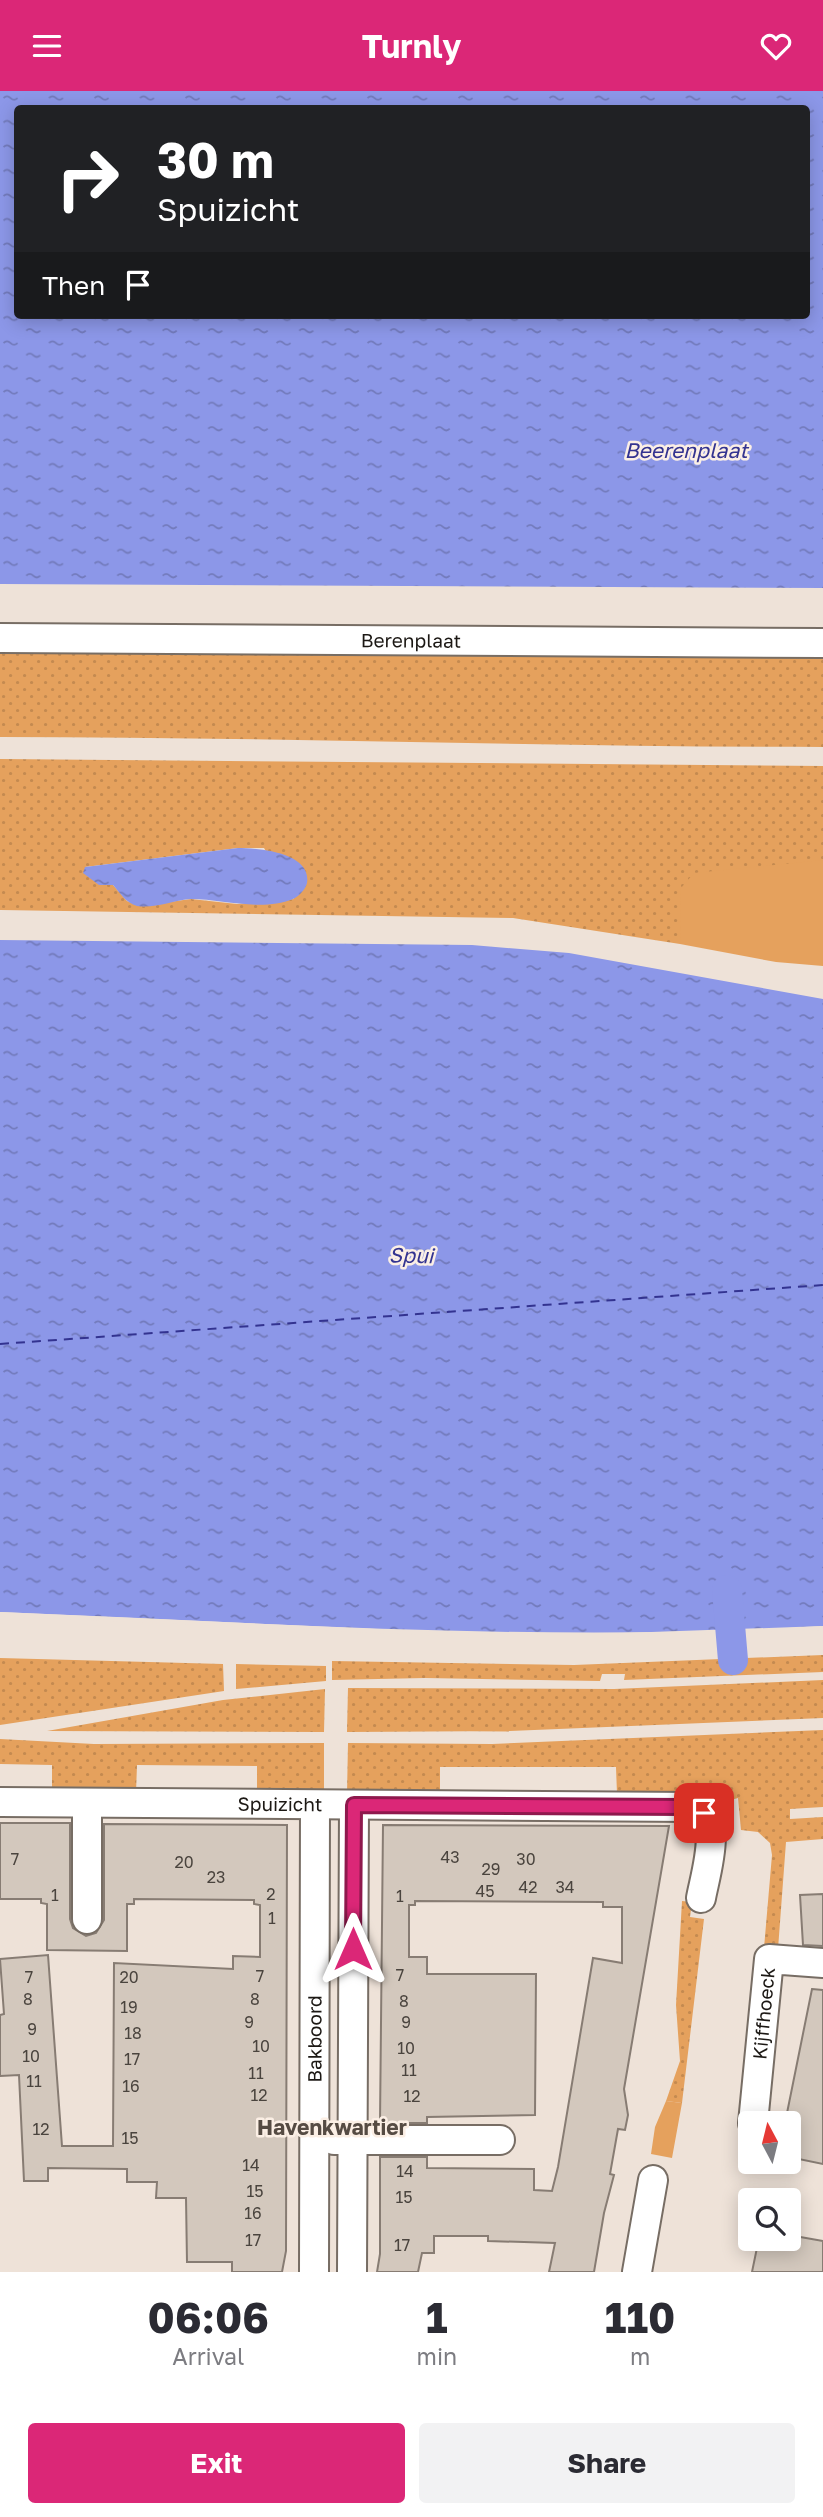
<!DOCTYPE html>
<html lang="en">
<head>
<meta charset="utf-8">
<style>
	:root { --surface:#fff; --page:#f2f2f3; --text:#2b2b33; --muted:#7c7c81; --accent:#db2777 }
	body { margin:0; font-family:"Golos Text",sans-serif; background:var(--page); color:var(--text); height:100vh; display:flex; flex-direction:column; font-size:26px; white-space:nowrap }
	* { box-sizing:border-box; margin:0 }
	p { font-size:23px; color:var(--muted) }
	.icon { flex:none; width:38px; height:38px; fill:none; stroke:currentColor; stroke-width:2; stroke-linecap:round; stroke-linejoin:round }
	.map { position:relative; height:2181px; overflow:hidden }
	.side { display:flex; flex-direction:column; background:var(--surface); flex:1 }
	.side>* { flex:none }
	.top-card { position:absolute; left:14px; top:14px; width:796px; height:214px; border-radius:7px; box-shadow:0 4px 18px #0003; background:#202124; color:#fff; overflow:hidden }
	.needle { width:46px; rotate:353deg }
	.controls { position:absolute; left:738px; top:2020px; display:grid; gap:14px }
	.controls a { display:grid; place-items:center; width:63px; height:63px; border-radius:7px; background:var(--surface); box-shadow:0 4px 18px #0003; font-size:35px }
	.pin { position:absolute; display:grid; place-items:center; width:60px; height:60px; color:#fff; margin:-30px; border-radius:14px; box-shadow:0 4px 10px #0006 }
	.me { position:absolute; width:77px; margin:-38px; rotate:0deg; stroke-linejoin:round; filter:drop-shadow(0 0 5px #0008) }
	.turn { display:flex; align-items:center; gap:24px; height:147px; padding:0 28px; font-size:32px }
	.turn .icon { width:91px; height:91px; stroke-width:2.5 }
	.turn b { display:block; font-size:49px; line-height:60px }
	.then { display:flex; align-items:center; height:66px; padding:0 28px; background:#0003; gap:14px; font-size:26px }
	.eta { display:flex; justify-content:space-evenly; align-items:center; height:119px; text-align:center }
	.eta b { font-size:42px; font-weight:700; line-height:49px }
	.cta { display:flex; gap:14px; margin-top:auto; padding:14px 28px }
	.cta a { flex:1; height:80px; border-radius:7px; background:var(--accent); color:#fff; font-size:28px; font-weight:700; line-height:80px; text-align:center }
	.cta a+a { background:var(--page); color:var(--text) }
	header { display:flex; justify-content:space-between; align-items:center; height:91px; padding:0 28px; background:var(--accent); color:#fff; font-size:32px; font-weight:700 }
	.map>svg:first-child { display:block }
</style>
</head>
<body>
<header><svg class="icon" aria-label="menu" viewBox="0 0 24 24"><path d="M4 6h16M4 12h16M4 18h16"/></svg>Turnly<svg class="icon" aria-label="heart" viewBox="0 0 24 24"><path d="M12 20l-8-8c-3-5 5-10 8-4 3-6 11-1 8 4z"/></svg></header>
<div class="map">
<svg width="823" height="2181" viewBox="0 0 823 2181">
	<defs>
		<pattern id="grass-dots" width="8" height="8" patternUnits="userSpaceOnUse" patternTransform="scale(1.75)"><rect width="8" height="8" fill="#e5a15d"/><path d="M2 2h.1M6 6h.1" fill="none" stroke="#c48a50" stroke-width="1.8" stroke-linecap="round"/></pattern>
		<pattern id="water-ripples" width="26" height="14" patternUnits="userSpaceOnUse" patternTransform="scale(1.75)"><rect width="26" height="14" fill="#8c97e8"/><path d="M2 4q2-2 4 0t4 0M15 11q2-2 4 0t4 0" fill="none" stroke="#727abb"/></pattern>
	</defs>
	<rect width="100%" height="100%" fill="#eee2d8"/>
	<path fill="url(#grass-dots)" fill-rule="evenodd" d="M0,557L823,559V656C549,656 274,646 0,646Z
		M0,668L823,675V770L680,853L513,827L0,819ZM238,757H264L294,808L237,813L191,808L139,815L127,810L113,794L85,776Z
		M823,1564V1581L624,1589L625,1583H602L600,1590L425,1587L332,1589V1570L574,1574Z
		M0,1567L223,1573L224,1600L0,1634Z
		M236,1573L326,1575V1590L236,1598Z
		M823,1589V1627L510,1640L347,1641L348,1597L614,1598Z
		M325,1598L324,1641L47,1640L223,1609Z
		M823,1639V1716L790,1718V1728L823,1726V1748L786,1751L778,1858L764,1857L772,1764L770,1752L758,1741L741,1739L738,1707L720,1712L706,1704L617,1703L616,1676H440V1702L347,1703L348,1652L492,1653Z
		M0,1648L94,1653L324,1652V1703L257,1702V1675L137,1674L136,1702L52,1701V1674L0,1673Z
		M682,1810L692,1811L690,1826L704,1828L682,2012L666,2010L680,1970L676,1914Z"/>
	<path fill="#e5a15d" d="M823,769V875L776,871L680,853L681,797L694,782Z
		M666,2010L682,2012L672,2067L651,2063L655,2036Z"/>
	<path fill="url(#water-ripples)" fill-rule="evenodd" d="M0,0H823V497L0,493ZM18,18H807V224H18Z
		M238,757C257,757 312,761 307,792C306,798 298,806 293,808C261,821 223,808 191,808C174,809 154,818 137,815C126,812 120,802 113,794H99L83,782L85,776Z
		M0,849L472,854L569,862L823,908V1535C548,1552 274,1532 0,1521Z"/>
	<path fill="#eee2d8" d="M0,1521L487,1543H595L823,1535V1539L595,1547H487L0,1525Z"/>
	<g fill="none" stroke-linecap="round" stroke-linejoin="round">
		<path stroke="#8c97e8" stroke-width="30" d="M727,1499L733,1569"/>
		<path stroke="#333390" stroke-width="2" stroke-dasharray="9 7" stroke-linecap="butt" d="M0,1253L823,1194"/>
	</g>
	<path fill="#d3c8bd" stroke="#877c73" stroke-width="2" d="M0,1732H70V1828L73,1837L86,1845L96,1842L104,1829V1733L287,1734L286,2160L282,2181H232V2171H187L186,2107H156L157,2091H127V2078L48,2077V2090H24L19,1984L0,1985V1924L4,1923L0,1868L48,1864L62,2055H113L114,1872L233,1878V1865L260,1866V1814L254,1813V1809L134,1808V1813H127V1860L47,1859V1813L41,1812V1808H0Z
		M383,1734L669,1735L624,1998L628,2024L625,2039L618,2038L610,2083L614,2084L604,2122L594,2181H549L555,2152L488,2150V2145H434V2162H422L418,2181H377L380,2163V2066H427V2077L534,2078V2099L552,2100L558,2076L593,1867L622,1872V1816H603V1811L415,1810V1814H409V1866H427V1883H536L535,2024L427,2026V2032H380Z
		M823,1803V1855L803,1854L800,1804Z
		M812,1898L823,1899V2073L789,2066V2032H785Z
		M789,2144L823,2150V2181H752L759,2147H789Z"/>
	<g fill="none" stroke-linecap="round" stroke-linejoin="round">
		<defs>
			<g id="minor">
				<path id="s1" d="M0,547L823,552"/>
				<path id="s2" d="M0,1711L693,1716C725,1724 705,1784 701,1807"/>
				<path d="M87,1828V1712"/>
				<path id="s3" d="M753,2032L769,1868L823,1872"/>
				<path d="M334,2049H500"/>
				<path id="s4" d="M314,2181L315,1714"/>
				<path d="M352,2181L354,1714"/>
				<path d="M637,2181L653,2089"/>
			</g>
		</defs>
		<use href="#minor" stroke="#776d64" stroke-width="32"/>
		<use href="#minor" stroke="#fff" stroke-width="28"/>
	</g>
	<g fill="none" stroke-linecap="round" stroke-linejoin="round">
		<defs>
			<path id="route" d="M353,1858L354,1714L685,1716L704,1722"/>
		</defs>
		<use href="#route" stroke="#8e194d" stroke-width="18"/>
		<use href="#route" stroke="#db2777" stroke-width="12"/>
	</g>
	<g text-anchor="middle" stroke-width="5" stroke-linejoin="round" paint-order="stroke">
		<g font-size="16" fill="#4a443e">
			<text x="450" y="1772">43</text>
			<text x="15" y="1774">7</text>
			<text x="526" y="1774">30</text>
			<text x="184" y="1777">20</text>
			<text x="491" y="1784">29</text>
			<text x="216" y="1792">23</text>
			<text x="528" y="1802">42</text>
			<text x="565" y="1802">34</text>
			<text x="485" y="1806">45</text>
			<text x="271" y="1809">2</text>
			<text x="55" y="1810">1</text>
			<text x="400" y="1811">1</text>
			<text x="272" y="1833">1</text>
			<text x="400" y="1890">7</text>
			<text x="260" y="1891">7</text>
			<text x="29" y="1892">7</text>
			<text x="129" y="1892">20</text>
			<text x="28" y="1914">8</text>
			<text x="255" y="1914">8</text>
			<text x="404" y="1916">8</text>
			<text x="129" y="1922">19</text>
			<text x="249" y="1937">9</text>
			<text x="406" y="1937">9</text>
			<text x="32" y="1944">9</text>
			<text x="133" y="1948">18</text>
			<text x="261" y="1961">10</text>
			<text x="406" y="1963">10</text>
			<text x="31" y="1971">10</text>
			<text x="132" y="1974">17</text>
			<text x="409" y="1985">11</text>
			<text x="256" y="1988">11</text>
			<text x="34" y="1996">11</text>
			<text x="131" y="2001">16</text>
			<text x="259" y="2010">12</text>
			<text x="412" y="2011">12</text>
			<text x="41" y="2044">12</text>
			<text x="130" y="2053">15</text>
			<text x="251" y="2080">14</text>
			<text x="405" y="2086">14</text>
			<text x="255" y="2106">15</text>
			<text x="404" y="2112">15</text>
			<text x="253" y="2128">16</text>
			<text x="253" y="2155">17</text>
			<text x="402" y="2160">17</text>
		</g>
		<g font-size="19" fill="#1c1814" stroke="#fbefe5">
			<text dy="7" stroke="none"><textPath href="#s1" startOffset="411">Berenplaat</textPath></text>
			<text dy="7" stroke="none"><textPath href="#s2" startOffset="280">Spuizicht</textPath></text>
			<text dy="7" stroke="none"><textPath href="#s3" startOffset="110">Kijffhoeck</textPath></text>
			<text dy="7" stroke="none"><textPath href="#s4" startOffset="233">Bakboord</textPath></text>
		</g>
		<g font-size="21" font-style="italic" fill="#333390" stroke="#fbefe5">
			<text x="686" y="367">Beerenplaat</text>
			<text transform="translate(411 1165) rotate(1)" y="7">Spui</text>
		</g>
		<g font-size="21" font-weight="bold" fill="#554b43" stroke="#fbefe5">
			<text x="332" y="2044">Havenkwartier</text>
		</g>
	</g>
</svg>
<div class="controls">
<a><svg class="needle" viewBox="-14 -14 28 28"><path d="M0-13l5 13h-10z" fill="#e53935"/><path d="M0 13l5-13h-10z" fill="#7c7c81"/></svg></a>
<a><svg class="icon" aria-label="search" viewBox="0 0 24 24"><circle cx="10" cy="10" r="6"/><path d="M15 15l6 6"/></svg></a>
</div>
<div class="pin" style="left:704px;top:1722px;background:#d93025"><svg class="icon" aria-label="arrive" viewBox="0 0 24 24"><path d="M6 21V4h12l-3 4 3 4H6"/></svg></div>
<svg class="me" style="left:353px;top:1858px" viewBox="-20 -20 40 40"><path d="M0-17L14 15 0 8-14 15z" fill="#db2777" stroke="#fff" stroke-width="4"/></svg>
<div class="top-card">
<div class="turn"><svg class="icon" aria-label="right" viewBox="0 0 24 24"><path d="M7 20v-9h11M14 6l5 5-5 5"/></svg><div><b>30 m</b>Spuizicht</div></div>
<div class="then">Then<svg class="icon" aria-label="arrive" viewBox="0 0 24 24"><path d="M6 21V4h12l-3 4 3 4H6"/></svg></div>
</div>
</div>
<section class="side">
<div class="eta">
<div><b>06:06</b><p>Arrival</p></div>
<div><b>1</b><p>min</p></div>
<div><b>110</b><p>m</p></div>
</div>
<div class="cta"><a>Exit</a><a>Share</a></div>
</section>
</body>
</html>
